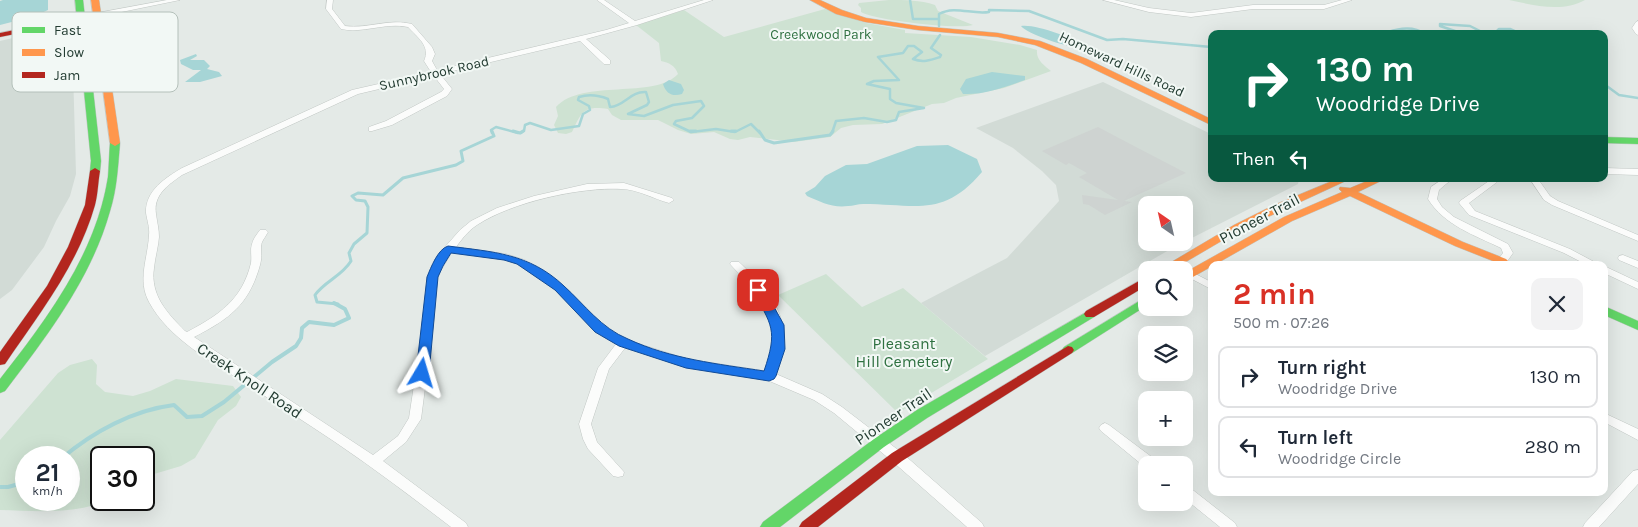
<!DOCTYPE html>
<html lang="en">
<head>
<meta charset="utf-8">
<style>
	:root { --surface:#fff; --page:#f2f2f3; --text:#1f2937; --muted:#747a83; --line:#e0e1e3; --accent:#d93025 }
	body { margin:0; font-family:Karla,sans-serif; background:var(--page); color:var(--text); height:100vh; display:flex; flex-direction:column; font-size:19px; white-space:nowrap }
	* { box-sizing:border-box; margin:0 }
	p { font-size:16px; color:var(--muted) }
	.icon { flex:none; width:28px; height:28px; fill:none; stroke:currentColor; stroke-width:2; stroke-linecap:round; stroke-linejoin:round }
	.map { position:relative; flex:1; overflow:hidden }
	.side { position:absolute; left:1208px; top:261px; width:400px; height:235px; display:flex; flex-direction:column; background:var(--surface); border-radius:10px; box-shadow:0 5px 20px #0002 }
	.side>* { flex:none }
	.top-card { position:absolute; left:1208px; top:30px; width:400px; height:152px; border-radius:10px; box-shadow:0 5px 20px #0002; background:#0b6e4f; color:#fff; overflow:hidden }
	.needle { width:32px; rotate:326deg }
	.controls { position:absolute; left:1138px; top:196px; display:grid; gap:10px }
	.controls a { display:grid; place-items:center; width:55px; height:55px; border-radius:10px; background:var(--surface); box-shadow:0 5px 20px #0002; font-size:25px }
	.speed { position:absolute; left:15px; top:446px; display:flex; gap:10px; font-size:25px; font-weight:700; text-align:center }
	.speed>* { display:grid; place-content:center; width:65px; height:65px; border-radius:50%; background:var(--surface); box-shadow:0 5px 20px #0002; line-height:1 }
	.speed small { font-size:12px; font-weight:400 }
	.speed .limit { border:2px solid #111; border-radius:8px; background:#fff; color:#111 }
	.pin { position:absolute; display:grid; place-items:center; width:42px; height:42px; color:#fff; margin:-21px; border-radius:10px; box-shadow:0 2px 8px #0006 }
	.me { position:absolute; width:55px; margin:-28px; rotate:7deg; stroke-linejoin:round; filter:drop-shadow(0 0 4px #0008) }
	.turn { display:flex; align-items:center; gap:18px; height:105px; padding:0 25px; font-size:22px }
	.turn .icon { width:65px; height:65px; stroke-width:2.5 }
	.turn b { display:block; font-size:35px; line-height:42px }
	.then { display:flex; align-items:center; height:48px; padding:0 25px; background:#0003; gap:10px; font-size:19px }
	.round { display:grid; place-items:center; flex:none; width:52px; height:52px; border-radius:10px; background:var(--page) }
	.overview { display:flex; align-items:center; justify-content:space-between; height:85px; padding:0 25px }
	h1 { font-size:30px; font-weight:700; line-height:38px; color:var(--accent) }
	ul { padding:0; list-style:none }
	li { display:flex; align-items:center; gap:15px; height:62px; margin:0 10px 8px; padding:0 15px; border:2px solid var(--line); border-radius:10px }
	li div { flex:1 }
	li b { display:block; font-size:19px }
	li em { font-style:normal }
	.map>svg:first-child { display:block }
</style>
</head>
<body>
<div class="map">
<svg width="1638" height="527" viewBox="0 0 1638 527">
	<rect width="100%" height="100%" fill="#e4eae7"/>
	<path fill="#d2dbd6" d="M58,30L66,31L72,36L76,174L70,196L56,221L44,247L12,290L0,299V41L38,32Z
		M1103,82L1211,134V179H1299L1298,184L1184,242V205H1146V242H1183L985,356L921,303L1007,258L1059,201L1056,185L1042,171L1013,148L976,128Z"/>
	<path fill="#cee2d2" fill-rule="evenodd" d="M889,0C905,0 920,0 935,5L938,11L973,25C958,30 874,20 861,12V8L858,5L859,3Z
		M1509,0H1585C1562,13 1533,5 1509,0Z
		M825,9L866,23L905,30V33L971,37L1020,45L1037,50C1036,60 1044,65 1051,71L1004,88L956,98L944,103L932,104L882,124L853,125L841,128L830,137L794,142L750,137L738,140L730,139L714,132L691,134L678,130L658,120H621L612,115L608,109C583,105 581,113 572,132L566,134L558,133L554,125L558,116L556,107C583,78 654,100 678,74C675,65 669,63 661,61L659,43L636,25L684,10L724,37Z
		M826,274L862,307L903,288L988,359L898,413L778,295Z
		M92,359L97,365L96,384L105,392L133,396L150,391L176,379L233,386L241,397L236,406L218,420L195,458L181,466L144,477V458H101V500H107C76,515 34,511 0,510V440L58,373L70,365ZM26,458H69V500H26Z"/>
	<path fill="#a6d5d6" d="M3,0H48V10L35,16L0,25V1Z
		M1021,26C1037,24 1073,38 1086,47C1075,51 1027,34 1021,26Z
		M196,54L197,56L190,60H204L210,66L207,69L219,72L222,76L200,82H185L201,70H193L181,64L180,60Z
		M992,72L1025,76V80C1005,87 984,95 963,94L960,89L966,79Z
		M669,80L681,84L684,90L682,94C673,97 666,94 663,84Z
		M948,145L977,159L982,172C943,218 916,204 863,204C858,204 853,206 848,206C832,208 821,202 807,196L805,193L815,187L825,176L846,165L867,164L917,146Z"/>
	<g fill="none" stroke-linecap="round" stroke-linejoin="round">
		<path stroke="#a6d5d6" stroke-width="2.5" d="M910,0L913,19H939
			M939,26V14C955,5 972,15 989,12V10L1029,11L1107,40L1123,39L1211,47
			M1390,34L1388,32C1400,28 1414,26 1425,34
			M1456,34L1455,31L1440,26V24L1470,26L1480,31L1481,34
			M1504,34L1497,31L1499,29H1510L1521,34
			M1604,84L1619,95L1638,98
			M492,133L491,130L496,127L518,133
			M521,133L524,131L525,125L530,123L551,130L579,126L583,114L590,110L589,106L578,100L579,97C589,94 598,95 608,99L610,107C625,106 630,91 646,92L649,102L647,105L628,114L644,116L673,105L701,101L704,106L692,118L676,121L674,124L691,132L716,129L735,132L751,124L760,133
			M832,133L836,121L864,118L887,122L896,120L899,112L924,108L896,103L890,99V89L867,84L874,81L899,80L878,57L903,53L908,46H914L922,52L913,59C923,63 931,60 940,57L941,55L931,48L940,35"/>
		<path stroke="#a6d5d6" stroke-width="3" d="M513,131L520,133L523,131
			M690,131H696
			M731,131H736
			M759,131L765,140L774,143L830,135L833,131
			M338,304L317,302L315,295C325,281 342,276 351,261L349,253L354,244L367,233L368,207L365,201L356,200L352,196L358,193L383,195L403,178L456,165L463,161L461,151L494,136L492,131"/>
		<path stroke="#a6d5d6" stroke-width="4" d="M62,458C93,432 133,410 174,405L187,417L202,416L224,402L272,362L296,346L301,338L302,328L309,322L334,325L349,318L345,309L334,303
			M0,487H8L26,482"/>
	</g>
	<path fill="#ced3d1" d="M1098,127L1134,146L1186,173L1124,201L1132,202L1105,215L1089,205L1083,204L1082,195L1118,200L1079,177L1087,173L1069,163L1066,165L1042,151Z"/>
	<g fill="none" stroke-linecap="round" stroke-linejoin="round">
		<defs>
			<path id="street" d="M167,0H180L97,17L94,15L97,13Z
				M327,0H333L332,9L345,26C368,29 389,18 412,24L432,47L435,54L432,61L437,70L606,30L629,23L597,0H604L635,21L704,0H713L637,25L586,39L610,60V64H604L580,41L440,74L452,89L447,96L392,125L372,131H369V127L386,121L441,92L444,89L434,76L358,94L182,175C168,185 153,195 156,214C157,222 159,229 159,237C158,248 155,258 154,268C150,295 167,313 185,331L187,332C219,315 242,300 251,263C252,257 250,249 252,244C253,239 257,234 260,230H266L268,232C266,236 261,242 261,246C261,253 262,258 260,265C249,305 229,319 194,337L373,455L398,436L409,418L424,319L427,277L445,247L460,230L471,221L497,208L534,196L587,184L624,183L672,198L674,200L669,203C654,199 637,189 621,189C580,187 512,202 477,225C468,231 462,239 456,247L506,254L525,260L563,285L603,326L627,340L687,359L765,371C780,335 772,310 746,281C741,275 735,270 730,264L731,262H739C775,296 796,324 776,374L822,394L842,407L902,453L982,523L984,527H967L892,461L834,413L814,400L767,380L686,367L625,348L609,369L591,424L597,442L624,472L623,476L618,477L613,476L588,449L583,439L579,424L598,368L616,344L595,332L555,289L517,264L505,260L452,252L437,277L434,319L421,419L406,442L383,461L466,523L468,527H451C413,498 375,469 335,442C305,422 274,402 243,382C210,360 169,339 149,302C137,280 148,258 149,235C150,228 147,220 146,213C145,191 165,178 182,168L352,90L431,72L424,61C431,46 417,37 408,27C385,22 363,34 341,29L326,9Z
				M1103,0H1114L1149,8L1191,13L1253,5H1324L1342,0H1352L1324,9H1253L1191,17L1149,12Z
				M1638,21V35L1636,34L1632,28L1636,22Z
				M1604,168L1638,169V175L1604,174Z
				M1443,179H1452L1439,190L1437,199L1442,207L1454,217L1508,244L1513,253L1506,263H1498L1497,261L1503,253L1501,248C1474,235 1444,225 1428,199L1431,187Z
				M1489,179H1497V182L1469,203L1475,211L1570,249L1600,265H1587L1564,253L1469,215L1459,203L1460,201L1489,181Z
				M1530,179H1538L1550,196L1558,201L1638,235V241L1552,205L1544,200Z
				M1623,255L1638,261V268L1619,260L1618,258L1619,256Z
				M1604,266L1638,282V289L1604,273Z
				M1184,268L1211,282V289L1184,275V270H1180Z
				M1604,413L1638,429V440L1604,422Z
				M1105,423L1109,425L1157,461L1158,465H1146V468L1101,431L1099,428L1101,425Z
				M1638,470V484L1599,527H1583L1585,523L1633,471Z
				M1184,486L1189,487L1235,523L1237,527H1220L1184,498Z"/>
			<path id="fast" d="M75,0H83L101,161L100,171L95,174L90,171L91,161Z
				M1604,137L1638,138V144L1604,143Z
				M115,140L120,143C118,166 117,189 110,211C91,279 47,336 5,391L0,393V379C47,319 96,254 108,177C109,166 109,154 110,143Z
				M1146,297V306L1072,353H1064L1062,350L1064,347Z
				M1604,306L1638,321V330L1604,315Z
				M1090,310L1096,314L1094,317L927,418L884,447L780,527H760L763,522L874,439L917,410Z"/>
			<path id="slow" d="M91,0H99L120,143L115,146L110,143Z
				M810,0H820L842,10L866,18L918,26L998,33L1040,41L1087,59L1211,119V125L1081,63L1035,45L998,37L918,30L865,22L836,14Z
				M1337,179H1350L1242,229L1172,270H1158L1234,225L1274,205Z
				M1372,179H1385L1358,192L1463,242L1506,259L1508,261L1502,264L1498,263L1455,246L1350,196L1292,221L1184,282V273L1284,217L1342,192L1339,189L1340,187L1350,188Z"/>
			<path id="jam" d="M97,13L101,15L100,17L0,37V33Z
				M95,168L100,171C98,182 98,194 95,205C78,265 39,314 5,364L0,365V352L47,286L68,247L85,205L90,171Z
				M1146,277V286L1094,317H1086L1084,314L1086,311Z
				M1068,346L1072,347L1074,350L1072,353L902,461L818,527H799L802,522L892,453Z"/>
		</defs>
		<use href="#street" stroke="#c1c7c4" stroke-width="1"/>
		<use href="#fast" stroke="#c0c7c4" stroke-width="1"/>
		<use href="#slow" stroke="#c0c7c4" stroke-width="1"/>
		<use href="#jam" stroke="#c0c7c4" stroke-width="1"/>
		<use href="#street" fill="#fbfcfb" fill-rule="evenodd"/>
		<use href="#fast" fill="#63d668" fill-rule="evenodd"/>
		<use href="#slow" fill="#ff974d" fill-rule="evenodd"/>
		<use href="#jam" fill="#b3261e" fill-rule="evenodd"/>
	</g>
	<path fill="#1a73e8" stroke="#114b97" d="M448,246C493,252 529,253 564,286C585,305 601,328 628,339C671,359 718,364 764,371C778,330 772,325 752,290L754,287H763L784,325L785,349L776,376L774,379L769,381L686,368L619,346L595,332L555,290L517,264L504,260L451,253L443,266L438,277L429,373L427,376H418L416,373L427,277C431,267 438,249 448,246Z"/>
	<g text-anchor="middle" stroke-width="4" stroke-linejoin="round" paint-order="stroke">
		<g font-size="14" fill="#2f7141" stroke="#f2f8f5">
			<text x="821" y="39">Creekwood Park</text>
		</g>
		<g font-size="14" fill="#233c32" stroke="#f2f8f5">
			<text transform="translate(1122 64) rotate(25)" y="5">Homeward Hills Road</text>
			<text transform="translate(434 73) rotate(-13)" y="5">Sunnybrook Road</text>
		</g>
		<g font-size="16" fill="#233c32" stroke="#f2f8f5">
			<text transform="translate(1259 218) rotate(-28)" y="6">Pioneer Trail</text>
			<text transform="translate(250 380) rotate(34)" y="6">Creek Knoll Road</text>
			<text transform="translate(893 416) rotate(-34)" y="6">Pioneer Trail</text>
		</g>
		<g font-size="16" fill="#2f7141" stroke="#f2f8f5">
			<text x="904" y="349">Pleasant<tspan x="904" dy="18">Hill Cemetery</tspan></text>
		</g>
	</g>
	<rect x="12" y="12" width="166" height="80" rx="8" fill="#f2f8f5" stroke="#b4c0ba" stroke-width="1"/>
	<rect x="22" y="27" width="23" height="6" fill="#63d668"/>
	<rect x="22" y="49" width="23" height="7" fill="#ff974d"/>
	<rect x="22" y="72" width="23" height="6" fill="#b3261e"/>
	<g font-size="14" fill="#233c32">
		<text x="54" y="35">Fast</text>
		<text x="54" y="57">Slow</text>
		<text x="54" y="80">Jam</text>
	</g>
</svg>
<div class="controls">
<a><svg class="needle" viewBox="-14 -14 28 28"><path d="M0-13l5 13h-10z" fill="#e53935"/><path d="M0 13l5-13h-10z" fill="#747a83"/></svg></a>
<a><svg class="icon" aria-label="search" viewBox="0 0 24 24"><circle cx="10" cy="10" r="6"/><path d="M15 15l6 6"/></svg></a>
<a><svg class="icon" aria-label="layers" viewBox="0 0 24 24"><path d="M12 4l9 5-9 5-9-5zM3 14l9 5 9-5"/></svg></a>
<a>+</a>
<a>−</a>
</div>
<div class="speed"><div>21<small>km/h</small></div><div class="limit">30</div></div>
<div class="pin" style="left:758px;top:290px;background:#d93025"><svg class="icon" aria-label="arrive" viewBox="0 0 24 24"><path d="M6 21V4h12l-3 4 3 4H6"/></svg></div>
<svg class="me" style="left:422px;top:373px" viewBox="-20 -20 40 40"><path d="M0-17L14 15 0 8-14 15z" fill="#1a73e8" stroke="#fff" stroke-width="4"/></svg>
<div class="top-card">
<div class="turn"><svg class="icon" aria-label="right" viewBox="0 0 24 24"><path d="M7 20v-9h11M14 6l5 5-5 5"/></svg><div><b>130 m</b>Woodridge Drive</div></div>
<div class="then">Then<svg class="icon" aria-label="left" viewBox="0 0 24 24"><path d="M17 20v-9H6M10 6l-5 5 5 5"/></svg></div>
</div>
<section class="side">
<div class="overview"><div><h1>2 min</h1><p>500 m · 07:26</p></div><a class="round"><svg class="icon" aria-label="close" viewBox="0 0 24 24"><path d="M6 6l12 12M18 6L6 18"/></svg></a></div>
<ul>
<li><svg class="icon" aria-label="right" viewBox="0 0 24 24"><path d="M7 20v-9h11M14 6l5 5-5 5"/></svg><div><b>Turn right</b><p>Woodridge Drive</p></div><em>130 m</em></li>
<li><svg class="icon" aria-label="left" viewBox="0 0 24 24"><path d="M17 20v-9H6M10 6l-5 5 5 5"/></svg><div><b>Turn left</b><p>Woodridge Circle</p></div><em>280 m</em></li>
</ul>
</section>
</div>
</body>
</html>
